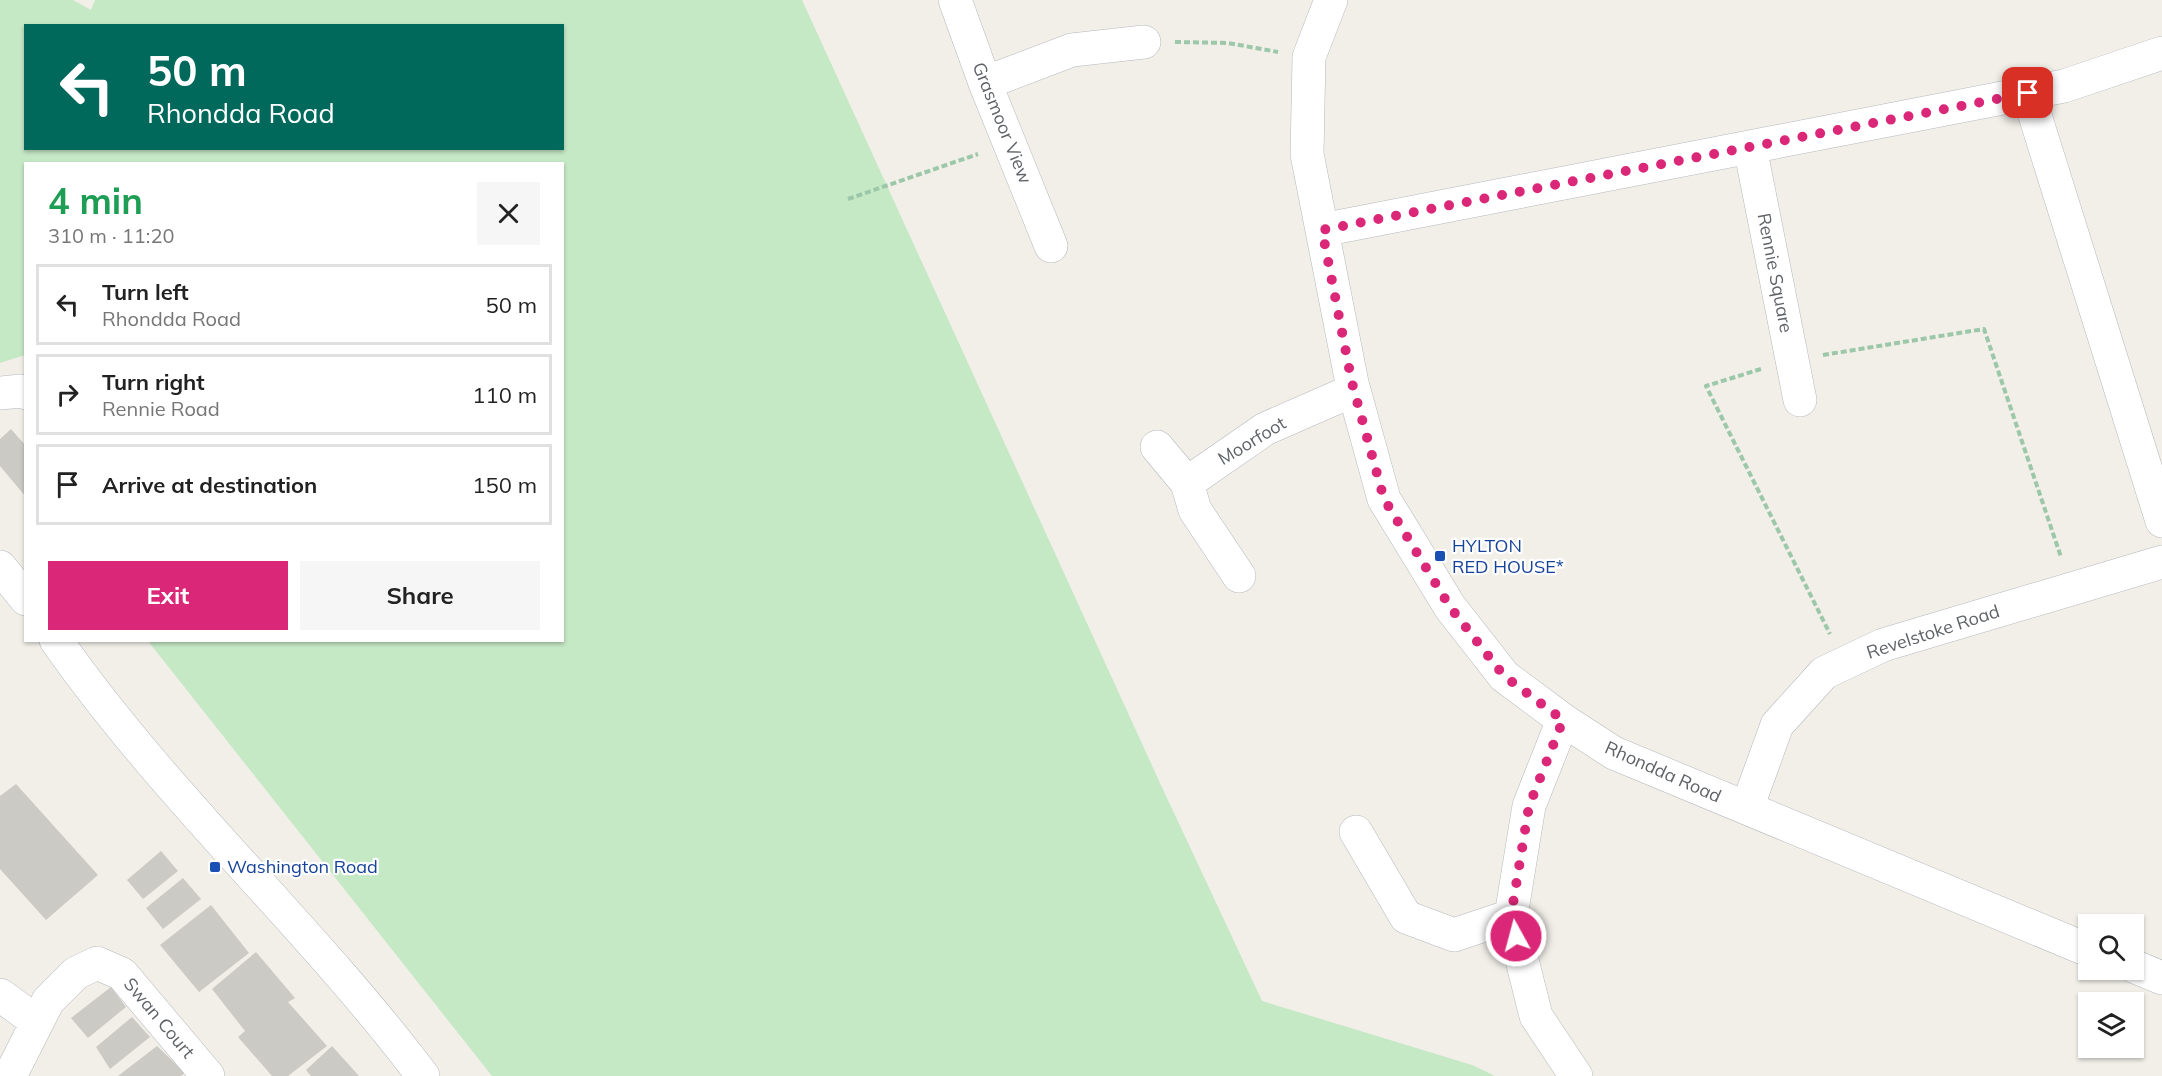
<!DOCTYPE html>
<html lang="en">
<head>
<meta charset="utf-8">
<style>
	:root { --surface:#fff; --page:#f6f6f6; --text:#222; --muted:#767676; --line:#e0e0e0; --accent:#db2777 }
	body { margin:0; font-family:Mulish,sans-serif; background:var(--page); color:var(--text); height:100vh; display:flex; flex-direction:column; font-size:22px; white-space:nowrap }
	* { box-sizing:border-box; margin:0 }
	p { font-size:20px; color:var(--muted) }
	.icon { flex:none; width:33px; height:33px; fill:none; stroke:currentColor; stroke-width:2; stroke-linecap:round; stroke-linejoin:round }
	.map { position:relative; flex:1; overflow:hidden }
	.details { position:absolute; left:24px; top:162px; width:540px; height:480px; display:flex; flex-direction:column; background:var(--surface); border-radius:0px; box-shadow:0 2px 4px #0004 }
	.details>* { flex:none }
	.guide { position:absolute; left:24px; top:24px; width:540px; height:126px; border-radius:0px; box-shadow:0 2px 4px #0004; background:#00695c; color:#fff; overflow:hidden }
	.fabs { position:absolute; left:2078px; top:914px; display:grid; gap:12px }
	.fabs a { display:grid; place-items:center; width:66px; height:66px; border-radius:0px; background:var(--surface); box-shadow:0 2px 4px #0004; font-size:30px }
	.pin { position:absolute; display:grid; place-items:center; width:51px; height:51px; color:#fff; margin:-26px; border-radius:12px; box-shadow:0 3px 9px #0006 }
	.me { position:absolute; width:66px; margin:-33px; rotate:353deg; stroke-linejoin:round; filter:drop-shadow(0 0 4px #0008) }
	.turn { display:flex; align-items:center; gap:21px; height:126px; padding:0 24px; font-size:27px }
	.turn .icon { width:78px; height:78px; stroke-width:2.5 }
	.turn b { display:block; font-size:42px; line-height:51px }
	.round { display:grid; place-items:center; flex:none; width:63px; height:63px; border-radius:0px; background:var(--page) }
	.head { display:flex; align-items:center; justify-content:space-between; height:102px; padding:0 24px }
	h1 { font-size:36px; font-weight:700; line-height:45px; color:#1e9e55 }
	.button { display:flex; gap:12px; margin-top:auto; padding:12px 24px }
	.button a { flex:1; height:69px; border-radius:0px; background:var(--accent); color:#fff; font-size:24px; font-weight:700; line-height:69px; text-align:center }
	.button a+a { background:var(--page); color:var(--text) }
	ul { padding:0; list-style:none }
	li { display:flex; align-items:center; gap:18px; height:81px; margin:0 12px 9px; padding:0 12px; border:3px solid var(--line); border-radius:0px }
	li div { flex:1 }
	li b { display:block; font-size:22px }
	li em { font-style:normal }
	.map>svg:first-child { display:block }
</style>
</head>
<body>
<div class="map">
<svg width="2162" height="1076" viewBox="0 0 2162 1076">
	<rect width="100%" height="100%" fill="#f1efe8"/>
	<path fill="#c5e8c5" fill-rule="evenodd" d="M0,0H73L91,10L95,0H802L1160,783L1262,1001L1472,1065L1495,1076H492L148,641L562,640V164H26L25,355L0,363ZM26,26H562V148H26Z"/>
	<path fill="#cccac5" d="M11,429L26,446V497L0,466V439Z
		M16,784L98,875L46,920L0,869V796Z
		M161,851L178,871L143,899L127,880Z
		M183,878L201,899L163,929L146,908Z
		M211,905L249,953L199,992L160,945Z
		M256,952L295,998L288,1002L327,1046L288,1076H272L238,1037L245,1031L212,989Z
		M111,987L126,1007L88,1038L71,1018Z
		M132,1017L150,1037L110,1069L96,1047Z
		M157,1046L185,1073L181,1076H118Z
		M332,1046L359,1076H311L306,1070Z"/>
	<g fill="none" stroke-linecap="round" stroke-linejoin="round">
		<defs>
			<path id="minor" d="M955,0L985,83L1051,246
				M1331,0L1309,57L1307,154L1352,383L1384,499L1450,607L1504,676L1563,720L1614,753L2088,950
				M985,83L1072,50L1144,42
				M2028,93L2162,521
				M1750,147L1800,400
				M1322,230L2064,86L2162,53
				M0,393L21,391L26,393
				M1157,447L1187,483
				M0,567L26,599
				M1239,576L1195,510L1187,483L1265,429L1354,390
				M56,640C165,796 309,925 423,1076
				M1563,720L1529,806L1511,916L1536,1016L1576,1076
				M1747,808L1777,725L1824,673L1883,645L2162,562
				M1356,832L1406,917L1454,935L1511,916
				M2133,966L2162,978
				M0,995L36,1021
				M10,1076L48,1001L76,973L97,963L122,974L208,1076"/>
		</defs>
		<use href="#minor" stroke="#b5b8bc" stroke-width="34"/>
		<path stroke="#9cc7a9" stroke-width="4" stroke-dasharray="6 3" stroke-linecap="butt" d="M1175,42L1228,43L1278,52
			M848,199L978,154
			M1823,355L1984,329L2061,557
			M1761,369L1706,386L1830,634"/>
		<use href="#minor" stroke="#fff" stroke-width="33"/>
	</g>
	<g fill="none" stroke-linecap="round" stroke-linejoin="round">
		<path stroke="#db2777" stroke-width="10" stroke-dasharray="0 18" d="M1516,936L1511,916L1529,806L1563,720L1504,676L1450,607L1384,499L1352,383L1322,230L2028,93"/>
	</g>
	<g fill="#1a4fb4" stroke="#fff" stroke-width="2">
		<rect x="1434" y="550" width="12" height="12" rx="3"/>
		<rect x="209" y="861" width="12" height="12" rx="3"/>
	</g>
	<g text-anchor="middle" stroke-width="4.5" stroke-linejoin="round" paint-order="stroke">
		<g font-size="18" fill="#5f6368" stroke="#fff">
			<text transform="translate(1002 123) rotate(68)" y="6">Grasmoor View</text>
			<text transform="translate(1775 273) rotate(79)" y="6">Rennie Square</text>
			<text transform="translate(1252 441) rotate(-31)" y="6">Moorfoot</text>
			<text transform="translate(1933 632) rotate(-18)" y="6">Revelstoke Road</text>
			<text transform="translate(1663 772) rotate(24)" y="6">Rhondda Road</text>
			<text transform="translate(159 1018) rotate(50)" y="6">Swan Court</text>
		</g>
		<g font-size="18" fill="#164399" stroke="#fff" text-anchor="start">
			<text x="1452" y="552">HYLTON<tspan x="1452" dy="21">RED HOUSE*</tspan></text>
			<text x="227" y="873">Washington Road</text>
		</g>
	</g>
</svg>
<div class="fabs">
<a><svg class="icon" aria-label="search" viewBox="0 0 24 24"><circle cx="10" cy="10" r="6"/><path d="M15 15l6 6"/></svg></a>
<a><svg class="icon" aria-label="layers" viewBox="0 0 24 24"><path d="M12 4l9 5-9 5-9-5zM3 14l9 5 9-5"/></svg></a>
</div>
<div class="pin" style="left:2028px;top:93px;background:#d93025"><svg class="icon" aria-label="arrive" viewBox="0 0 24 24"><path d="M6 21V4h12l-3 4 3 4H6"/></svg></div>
<svg class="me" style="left:1516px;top:936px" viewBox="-20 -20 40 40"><circle r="17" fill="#db2777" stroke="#fff" stroke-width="3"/><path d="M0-11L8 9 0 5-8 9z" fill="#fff"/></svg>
<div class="guide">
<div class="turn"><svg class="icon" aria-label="left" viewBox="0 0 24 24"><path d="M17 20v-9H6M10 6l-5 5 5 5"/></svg><div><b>50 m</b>Rhondda Road</div></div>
</div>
<section class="details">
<div class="head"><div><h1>4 min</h1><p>310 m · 11:20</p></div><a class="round"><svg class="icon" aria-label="close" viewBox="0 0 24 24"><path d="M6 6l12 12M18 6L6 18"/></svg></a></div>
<ul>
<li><svg class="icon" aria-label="left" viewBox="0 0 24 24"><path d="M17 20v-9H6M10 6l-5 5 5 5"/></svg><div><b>Turn left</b><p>Rhondda Road</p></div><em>50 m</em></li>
<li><svg class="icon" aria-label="right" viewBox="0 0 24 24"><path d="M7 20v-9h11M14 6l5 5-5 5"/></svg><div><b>Turn right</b><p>Rennie Road</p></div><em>110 m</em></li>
<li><svg class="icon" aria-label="arrive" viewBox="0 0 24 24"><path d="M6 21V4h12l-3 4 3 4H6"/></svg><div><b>Arrive at destination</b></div><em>150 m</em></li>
</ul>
<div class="button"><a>Exit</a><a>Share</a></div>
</section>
</div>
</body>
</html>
